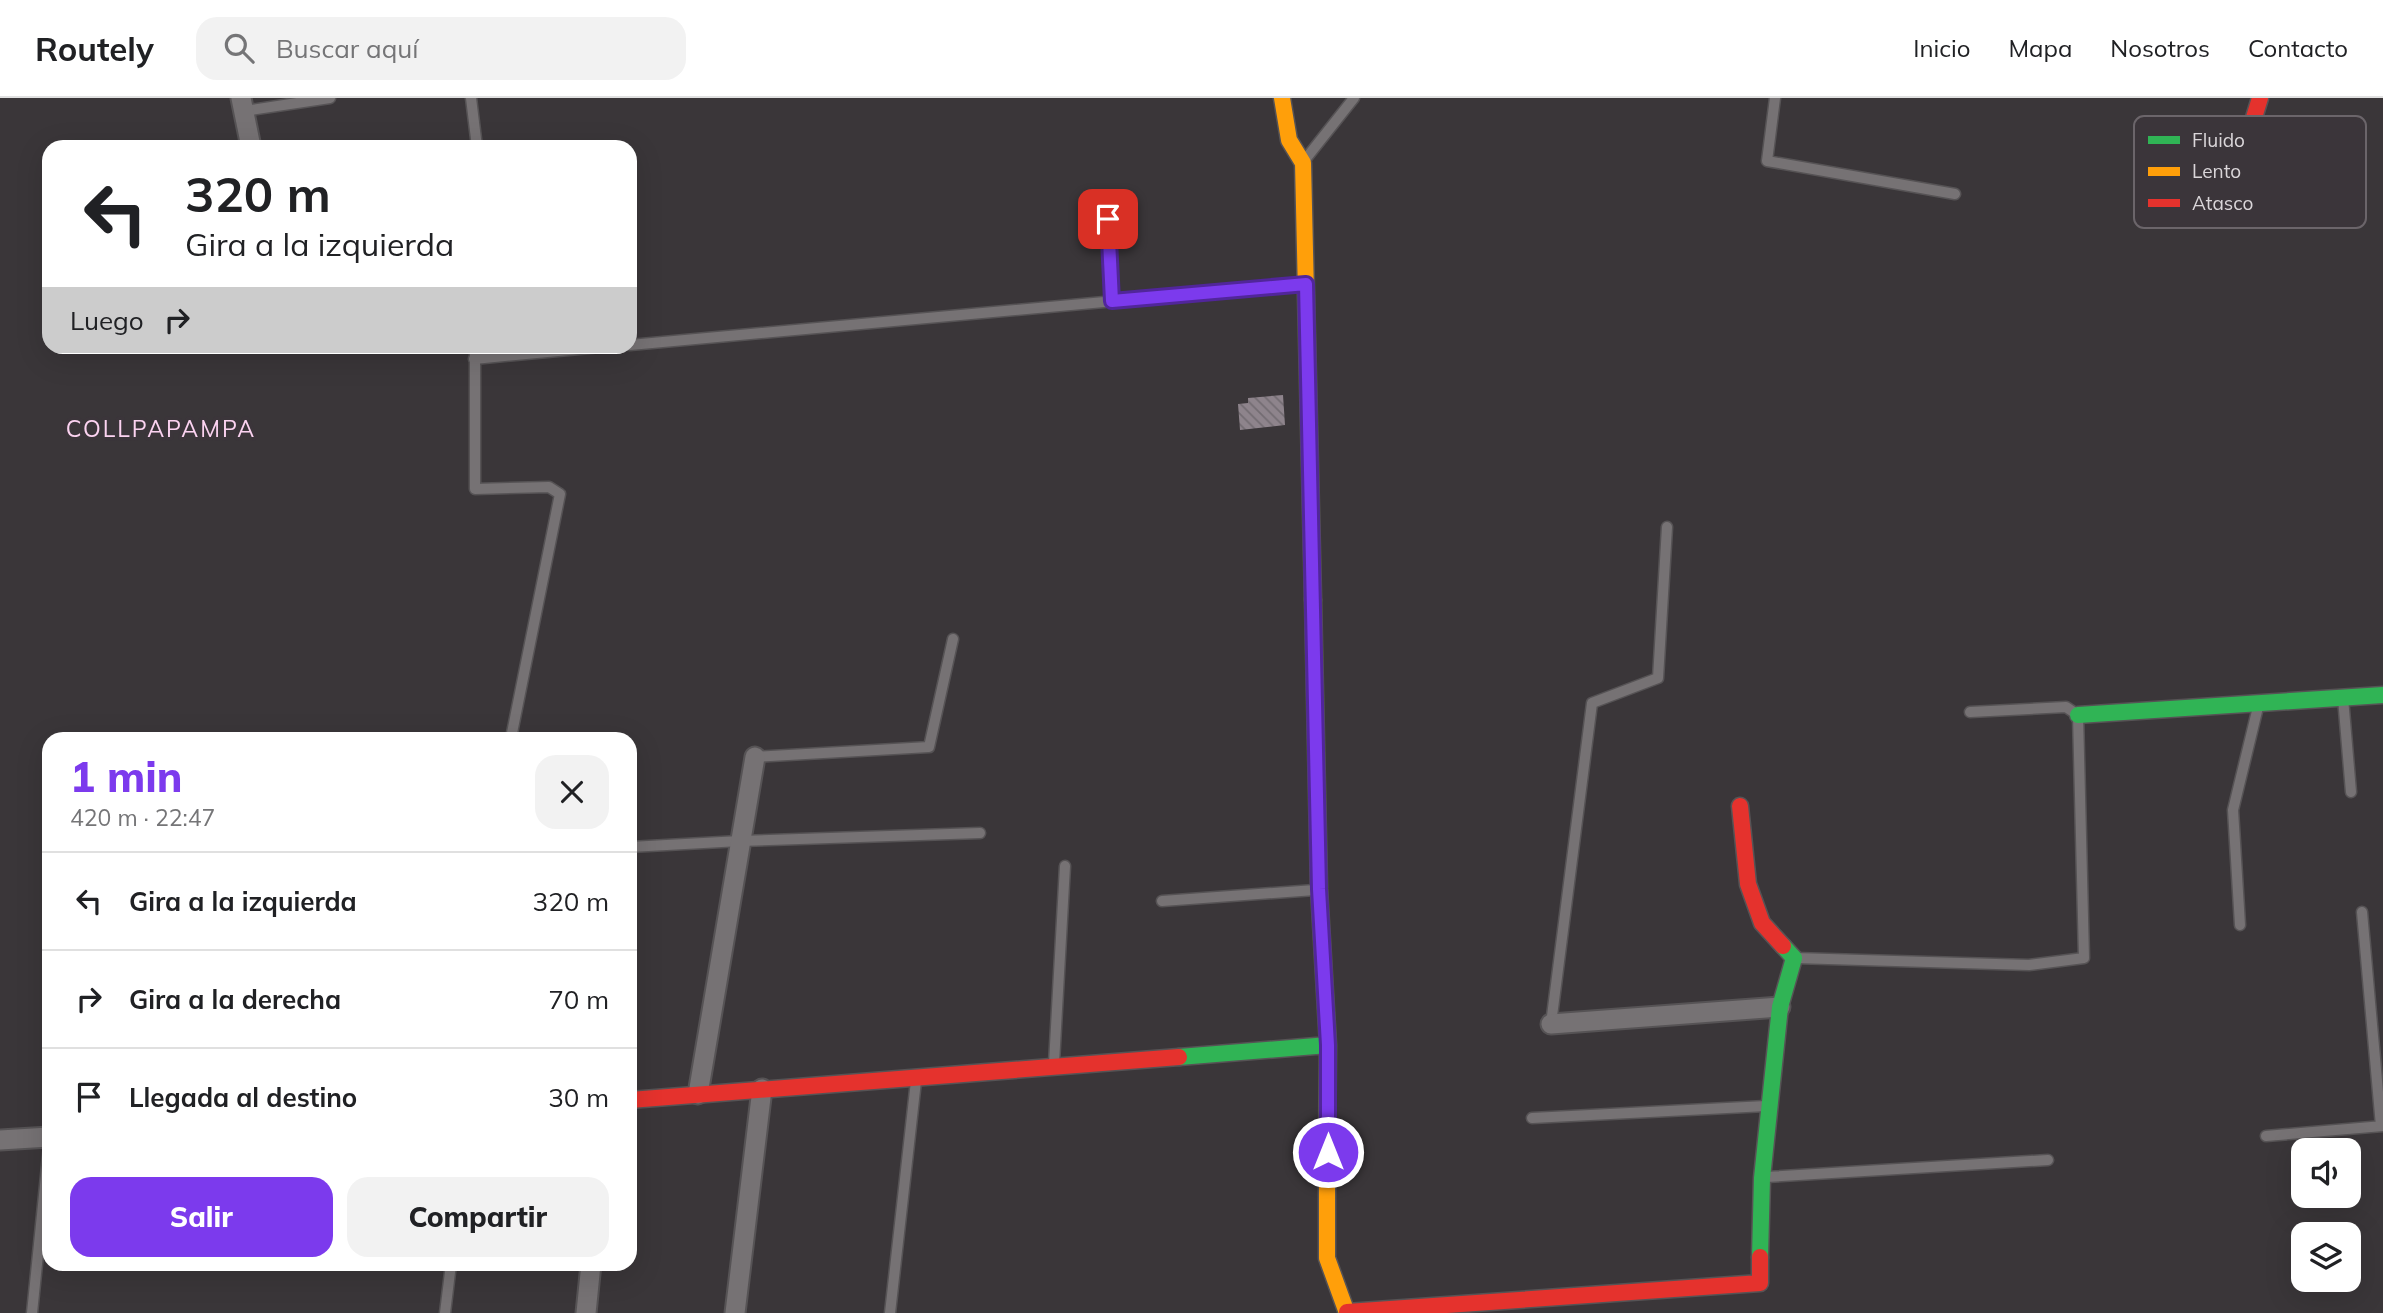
<!DOCTYPE html>
<html lang="es">
<head>
<meta charset="utf-8">
<style>
	:root { --surface:#fff; --page:#f2f2f2; --text:#202124; --muted:#757577; --line:#e0e0e0; --accent:#7c3aed }
	body { margin:0; font-family:Mulish,sans-serif; background:var(--page); color:var(--text); height:100vh; display:flex; flex-direction:column; font-size:26px; white-space:nowrap }
	* { box-sizing:border-box; margin:0 }
	p { font-size:23px; color:var(--muted) }
	.icon { flex:none; width:38px; height:38px; fill:none; stroke:currentColor; stroke-width:2; stroke-linecap:round; stroke-linejoin:round }
	.map { position:relative; flex:1; overflow:hidden }
	.drawer { position:absolute; left:42px; top:634px; width:595px; height:539px; display:flex; flex-direction:column; background:var(--surface); border-radius:21px; box-shadow:0 7px 28px #0002 }
	.drawer>* { flex:none }
	.guide { position:absolute; left:42px; top:42px; width:595px; height:214px; border-radius:21px; box-shadow:0 7px 28px #0002; background:#fff; color:var(--text); overflow:hidden }
	.buttons { position:absolute; left:2291px; top:1040px; display:grid; gap:14px }
	.buttons a { display:grid; place-items:center; width:70px; height:70px; border-radius:14px; background:var(--surface); box-shadow:0 7px 28px #0002; font-size:35px }
	.pin { position:absolute; display:grid; place-items:center; width:60px; height:60px; color:#fff; margin:-30px; border-radius:14px; box-shadow:0 4px 10px #0006 }
	.me { position:absolute; width:77px; margin:-38px; rotate:0deg; stroke-linejoin:round; filter:drop-shadow(0 0 5px #0008) }
	.turn { display:flex; align-items:center; gap:24px; height:147px; padding:0 28px; font-size:32px }
	.turn .icon { width:91px; height:91px; stroke-width:2.5 }
	.turn b { display:block; font-size:49px; line-height:60px }
	.then { display:flex; align-items:center; height:66px; padding:0 28px; background:#0003; gap:14px; font-size:26px }
	.round { display:grid; place-items:center; flex:none; width:74px; height:74px; border-radius:21px; background:var(--page) }
	.summary { display:flex; align-items:center; justify-content:space-between; height:119px; padding:0 28px }
	h1 { font-size:42px; font-weight:800; line-height:52px; color:var(--accent) }
	.primary-button { display:flex; gap:14px; margin-top:auto; padding:14px 28px }
	.primary-button a { flex:1; height:80px; border-radius:21px; background:var(--accent); color:#fff; font-size:28px; font-weight:800; line-height:80px; text-align:center }
	.primary-button a+a { background:var(--page); color:var(--text) }
	ul { padding:0; list-style:none }
	li { display:flex; align-items:center; gap:21px; height:98px; padding:0 28px; border-top:2px solid var(--line) }
	li div { flex:1 }
	li b { display:block; font-size:26px }
	li em { font-style:normal }
	header { display:flex; align-items:center; gap:42px; box-sizing:border-box; height:98px; padding:0 35px; background:var(--surface); border-bottom:2px solid var(--line) }
	header strong { font-size:33px }
	nav { display:flex; gap:38px; margin-inline-start:auto; font-size:24px }
	.search { width:490px; height:63px; background:var(--page); display:flex; align-items:center; gap:18px; box-sizing:border-box; padding:0 24px; border-radius:21px; color:var(--muted); font-size:26px }
	.map>svg:first-child { display:block }
</style>
</head>
<body>
<header>
<strong>Routely</strong>
<div class="search"><svg class="icon" aria-label="search" viewBox="0 0 24 24"><circle cx="10" cy="10" r="6"/><path d="M15 15l6 6"/></svg>Buscar aquí</div>
<nav><a>Inicio</a><a>Mapa</a><a>Nosotros</a><a>Contacto</a></nav>
</header>
<div class="map">
<svg width="2383" height="1215" viewBox="0 0 2383 1215">
	<defs>
		<pattern id="building-back-hatch" width="6" height="6" patternUnits="userSpaceOnUse" patternTransform="scale(1.75)"><rect width="6" height="6" fill="#8e848c"/><path d="M-1 5l2 2M0 0l6 6M5-1l2 2" fill="none" stroke="#736c72"/></pattern>
	</defs>
	<rect width="100%" height="100%" fill="#3a3639"/>
	<path fill="url(#building-back-hatch)" d="M1283,297L1285,327L1240,332L1238,306L1248,305V300Z"/>
	<g fill="none" stroke-linecap="round" stroke-linejoin="round">
		<defs>
			<path id="lane" d="M471,0L477,49
				M1775,0L1767,63L1955,96
				M244,13L330,0
				M1304,63L1354,0
				M1110,109L1108,121L1112,203
				M630,247L1302,186
				M475,248V391L549,389L560,396L511,640
				M474,261L611,248
				M2343,600L2351,694
				M755,659L929,649L953,541
				M630,749L740,743L980,735
				M1162,803L1315,792
				M2362,814L2381,1028
				M2240,827L2233,712L2258,609
				M1795,860L2029,867L2084,860L2078,617L2066,609L1970,614
				M1551,926L1592,605L1658,580L1667,429
				M1054,965L1065,768
				M1532,1020L1766,1008
				M2266,1038L2383,1028
				M1766,1079L2048,1062
				M32,1215L49,1048
				M445,1215L451,1166
				M890,1215L916,983"/>
			<path id="street" d="M241,0L251,49
				M1551,926L1780,909
				M698,996L755,659
				M0,1042L49,1039
				M586,1215L591,1166
				M735,1215L762,991"/>
			<path id="fast" d="M1313,502L1319,791L1328,947L1327,1058
				M2078,617L2383,597
				M1179,959L1328,947
				M1760,1159L1762,1080L1780,909L1794,860L1783,848"/>
			<path id="slow" d="M1282,0L1289,42L1303,65L1313,502
				M1327,1058V1160L1347,1215"/>
			<path id="jam" d="M2224,118L2260,0
				M1740,708L1748,786L1762,825L1783,848
				M630,1002L1179,959
				M1347,1214L1760,1185V1159"/>
		</defs>
		<use href="#lane" stroke="#565355" stroke-width="13"/>
		<use href="#street" stroke="#565355" stroke-width="23"/>
		<use href="#fast" stroke="#565355" stroke-width="19"/>
		<use href="#slow" stroke="#565355" stroke-width="19"/>
		<use href="#jam" stroke="#565355" stroke-width="19"/>
		<use href="#lane" stroke="#767274" stroke-width="10"/>
		<use href="#street" stroke="#767274" stroke-width="19"/>
		<use href="#fast" stroke="#30b455" stroke-width="16"/>
		<use href="#slow" stroke="#ff9f0a" stroke-width="16"/>
		<use href="#jam" stroke="#e5322d" stroke-width="16"/>
	</g>
	<g fill="none" stroke-linecap="round" stroke-linejoin="round">
		<defs>
			<path id="route" d="M1108,121L1112,203L1306,186L1319,791L1328,947V1054"/>
		</defs>
		<use href="#route" stroke="#51269a" stroke-width="18"/>
		<use href="#route" stroke="#7c3aed" stroke-width="12"/>
	</g>
	<g text-anchor="middle" stroke-width="7" stroke-linejoin="round" paint-order="stroke">
		<g font-size="23" letter-spacing="2" fill="#fcd3f1" stroke="#3b353a">
			<text x="161" y="339">COLLPAPAMPA</text>
		</g>
	</g>
	<rect x="2134" y="18" width="232" height="112" rx="10" fill="#3b353a" stroke="#6b656a" stroke-width="2"/>
	<rect x="2148" y="38" width="32" height="8" fill="#30b455"/>
	<rect x="2148" y="69" width="32" height="9" fill="#ff9f0a"/>
	<rect x="2148" y="101" width="32" height="8" fill="#e5322d"/>
	<g font-size="19" fill="#dad6d9">
		<text x="2192" y="49">Fluido</text>
		<text x="2192" y="80">Lento</text>
		<text x="2192" y="112">Atasco</text>
	</g>
</svg>
<div class="buttons">
<a><svg class="icon" aria-label="sound" viewBox="0 0 24 24"><path d="M4 9h4l5-4v14l-5-4H4zM17 9q2 3 0 6"/></svg></a>
<a><svg class="icon" aria-label="layers" viewBox="0 0 24 24"><path d="M12 4l9 5-9 5-9-5zM3 14l9 5 9-5"/></svg></a>
</div>
<div class="pin" style="left:1108px;top:121px;background:#d93025"><svg class="icon" aria-label="arrive" viewBox="0 0 24 24"><path d="M6 21V4h12l-3 4 3 4H6"/></svg></div>
<svg class="me" style="left:1328px;top:1054px" viewBox="-20 -20 40 40"><circle r="17" fill="#7c3aed" stroke="#fff" stroke-width="3"/><path d="M0-11L8 9 0 5-8 9z" fill="#fff"/></svg>
<div class="guide">
<div class="turn"><svg class="icon" aria-label="left" viewBox="0 0 24 24"><path d="M17 20v-9H6M10 6l-5 5 5 5"/></svg><div><b>320 m</b>Gira a la izquierda</div></div>
<div class="then">Luego<svg class="icon" aria-label="right" viewBox="0 0 24 24"><path d="M7 20v-9h11M14 6l5 5-5 5"/></svg></div>
</div>
<section class="drawer">
<div class="summary"><div><h1>1 min</h1><p>420 m · 22:47</p></div><a class="round"><svg class="icon" aria-label="close" viewBox="0 0 24 24"><path d="M6 6l12 12M18 6L6 18"/></svg></a></div>
<ul>
<li><svg class="icon" aria-label="left" viewBox="0 0 24 24"><path d="M17 20v-9H6M10 6l-5 5 5 5"/></svg><div><b>Gira a la izquierda</b></div><em>320 m</em></li>
<li><svg class="icon" aria-label="right" viewBox="0 0 24 24"><path d="M7 20v-9h11M14 6l5 5-5 5"/></svg><div><b>Gira a la derecha</b></div><em>70 m</em></li>
<li><svg class="icon" aria-label="arrive" viewBox="0 0 24 24"><path d="M6 21V4h12l-3 4 3 4H6"/></svg><div><b>Llegada al destino</b></div><em>30 m</em></li>
</ul>
<div class="primary-button"><a>Salir</a><a>Compartir</a></div>
</section>
</div>
</body>
</html>
